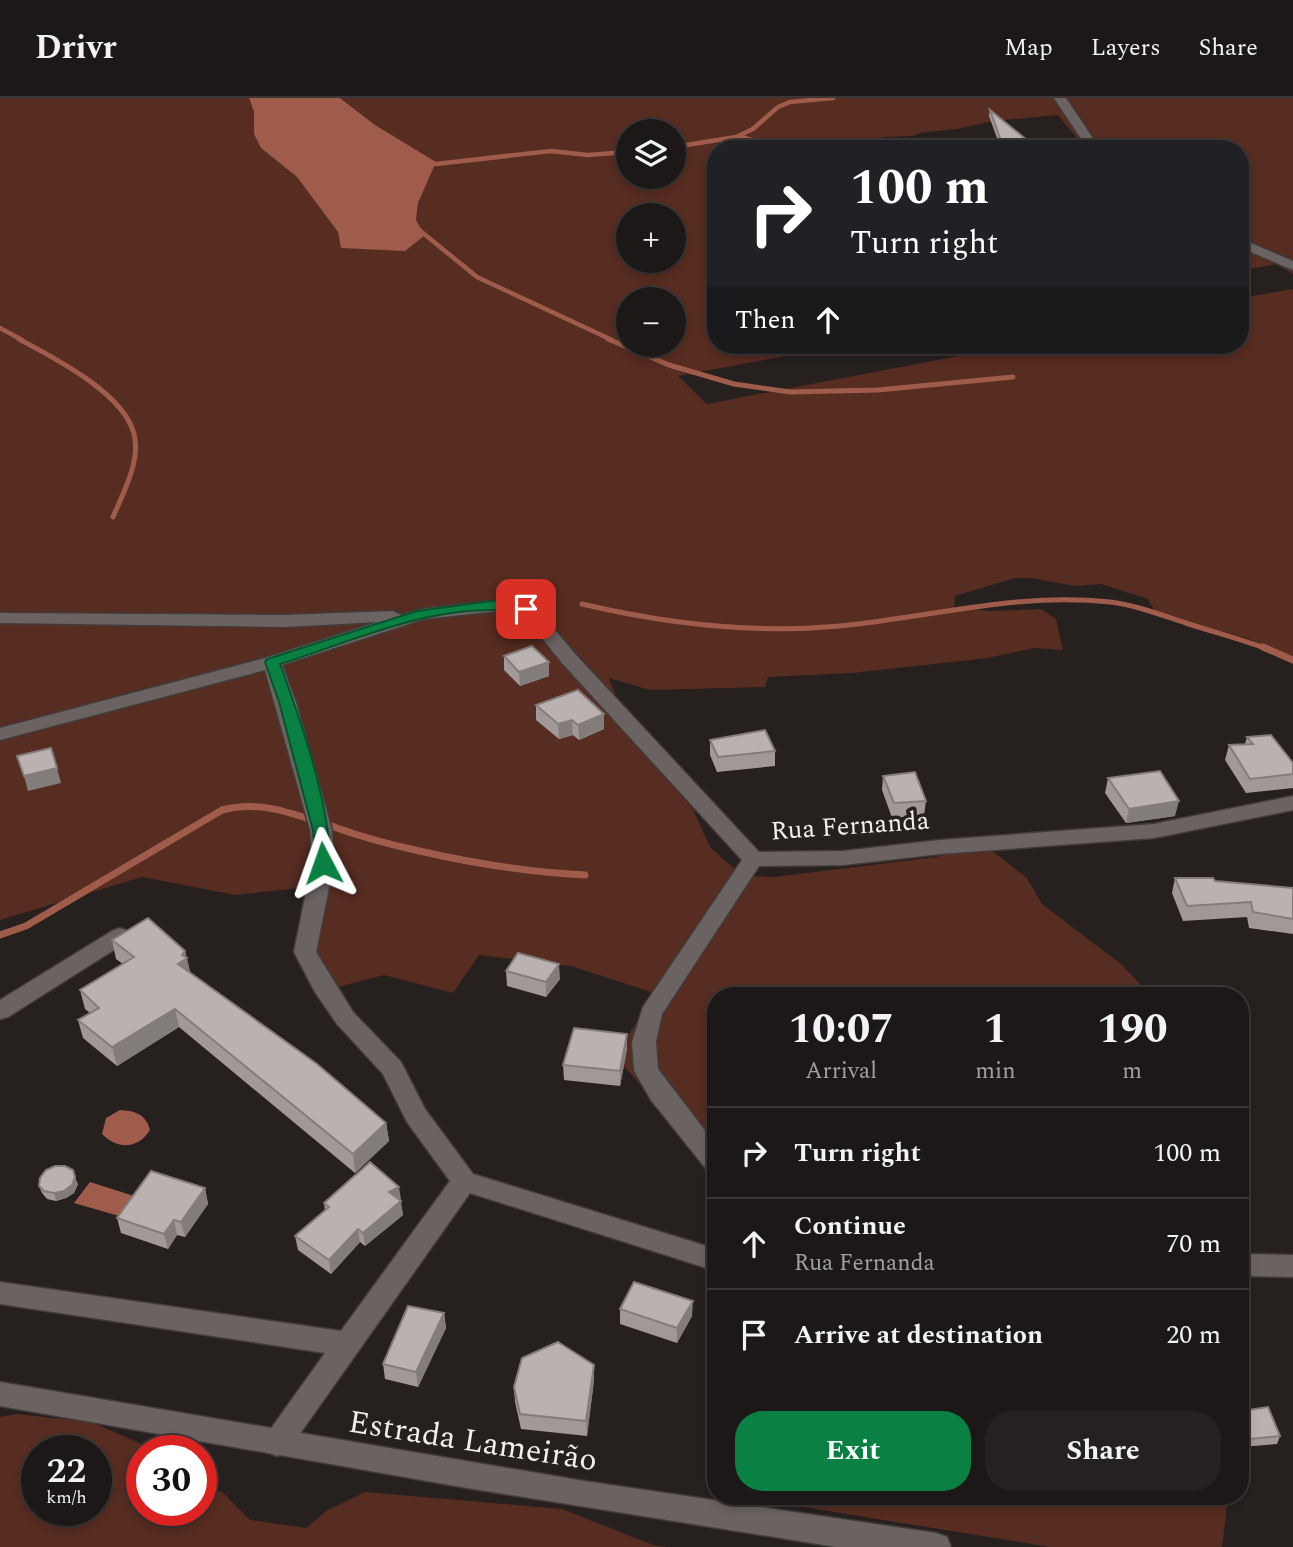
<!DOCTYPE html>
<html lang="en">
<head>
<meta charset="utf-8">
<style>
	:root { --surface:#1c1817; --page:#252120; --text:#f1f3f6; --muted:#a0a0a1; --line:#3a3736; --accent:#0b8043 }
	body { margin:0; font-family:Spectral,serif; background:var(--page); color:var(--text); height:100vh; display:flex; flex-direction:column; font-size:26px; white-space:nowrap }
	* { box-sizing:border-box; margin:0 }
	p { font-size:23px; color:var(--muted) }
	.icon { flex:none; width:38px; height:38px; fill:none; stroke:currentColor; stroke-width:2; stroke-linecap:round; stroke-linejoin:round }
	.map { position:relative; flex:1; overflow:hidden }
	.panel { position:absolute; left:707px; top:889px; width:542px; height:518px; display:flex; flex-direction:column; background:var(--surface); border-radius:28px; box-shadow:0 4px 10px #0003,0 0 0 2px var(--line) }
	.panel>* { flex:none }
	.top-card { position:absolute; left:707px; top:42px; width:542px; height:214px; border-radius:28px; box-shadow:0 4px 10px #0003,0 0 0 2px var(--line); background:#202124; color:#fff; overflow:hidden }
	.tools { position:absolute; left:616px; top:21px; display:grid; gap:14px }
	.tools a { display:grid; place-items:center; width:70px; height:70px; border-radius:50%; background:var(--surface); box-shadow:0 4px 10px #0003,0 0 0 2px var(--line); font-size:35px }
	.speed { position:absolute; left:21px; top:1337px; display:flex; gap:14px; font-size:35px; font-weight:700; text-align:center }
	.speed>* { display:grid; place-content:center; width:91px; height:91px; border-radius:50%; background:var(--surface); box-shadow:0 4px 10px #0003,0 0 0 2px var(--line); line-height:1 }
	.speed small { font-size:18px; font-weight:400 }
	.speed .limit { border:10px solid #d22; background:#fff; color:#111 }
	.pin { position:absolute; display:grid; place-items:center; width:60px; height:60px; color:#fff; margin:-30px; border-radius:14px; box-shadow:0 4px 10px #0006 }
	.me { position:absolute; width:77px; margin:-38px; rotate:356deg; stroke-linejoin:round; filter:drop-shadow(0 0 5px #0008) }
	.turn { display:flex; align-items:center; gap:24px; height:147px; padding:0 28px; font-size:32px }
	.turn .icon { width:91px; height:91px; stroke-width:2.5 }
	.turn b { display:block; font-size:49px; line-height:60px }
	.then { display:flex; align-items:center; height:66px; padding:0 28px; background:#0003; gap:14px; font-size:26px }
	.eta { display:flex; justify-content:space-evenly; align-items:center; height:119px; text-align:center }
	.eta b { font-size:42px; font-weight:700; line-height:49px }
	.primary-button { display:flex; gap:14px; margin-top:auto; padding:14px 28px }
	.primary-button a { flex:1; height:80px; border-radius:28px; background:var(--accent); color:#fff; font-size:28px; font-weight:700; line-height:80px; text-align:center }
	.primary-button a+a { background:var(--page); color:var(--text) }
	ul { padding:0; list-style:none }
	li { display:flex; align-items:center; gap:21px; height:91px; padding:0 28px; border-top:2px solid var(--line) }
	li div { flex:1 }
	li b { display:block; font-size:26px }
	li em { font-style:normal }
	header { display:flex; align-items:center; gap:42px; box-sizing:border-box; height:98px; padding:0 35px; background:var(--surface); border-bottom:2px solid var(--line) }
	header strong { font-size:33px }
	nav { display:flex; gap:38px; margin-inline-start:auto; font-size:24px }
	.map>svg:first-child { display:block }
</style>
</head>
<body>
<header>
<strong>Drivr</strong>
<nav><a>Map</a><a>Layers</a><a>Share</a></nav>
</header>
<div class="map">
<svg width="1293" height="1449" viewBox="0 0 1293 1449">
	<rect width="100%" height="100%" fill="#26201f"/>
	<path fill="#572c21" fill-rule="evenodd" d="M0,0H249L254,14V36L261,50L297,79L338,134L421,129L416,123L418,105L435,64L375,27L340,0H1293V176L1276,166L1241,173V51H1086L1058,17L994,23L957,31L919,35L913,38L885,39L835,51H716V247H844L678,278L707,306L1016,247H1241V200L1293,191V558L1243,539L1157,517L1148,501L1101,486L1075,488L1031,480H1015L955,498L954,509L989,513L1041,511L1056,521L1063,552L1034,550L988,560L852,575L768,579L765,589L650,592L609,580L620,610L664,664L672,687L693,711L710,749L730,767L748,778L774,779L937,759L960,747H977L995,755L1027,780L1042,806L1121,866L1145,891L1146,898H716V1072L614,957L657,896L571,868L479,857L453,895L384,877L320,894L301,850L329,792L308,789L235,797L142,779L0,822ZM628,33H674V79H628ZM628,117H674V163H628ZM628,201H674V247H628Z
		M16,1316L91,1324L151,1350L155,1353H142V1412H201V1390L222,1394L250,1422L306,1430L326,1413L365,1394L562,1411L653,1447L666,1449H0V1319ZM37,1353H96V1412H37Z
		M735,1398H1227L1228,1399L1222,1449H1050Z"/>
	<path fill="#a05c4a" d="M249,0H340L375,27L436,64L418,105L416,122L425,137L405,153L341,150L338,134L297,79L261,50L254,36V14Z
		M120,1012C135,1013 146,1016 150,1032C138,1051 118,1052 102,1036L106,1020Z
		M90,1084L134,1098L119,1118L74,1105Z"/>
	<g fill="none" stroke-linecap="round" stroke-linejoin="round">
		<path stroke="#a05c4a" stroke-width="4.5" d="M738,38L783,51
			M674,49L736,39L753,31L778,9L790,4L833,0
			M427,67L551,53L588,57L628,54
			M418,131L477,179L612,242
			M0,230L22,242"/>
		<path stroke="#a05c4a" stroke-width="5" d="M19,241C54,260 124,295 134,336C141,363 123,395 113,419
			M608,241L669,267L734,286L790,294L878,292L1013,279
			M582,506C667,526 753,536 840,528C931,519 1018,494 1110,504C1136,507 1161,517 1186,525C1213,534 1241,541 1267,551"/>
		<path stroke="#a05c4a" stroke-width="7" d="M1263,549L1293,562
			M0,837L26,828L222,712C263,701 298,718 337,730C362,739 388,746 415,752C471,765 527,774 585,777"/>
		<defs>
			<path id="minor" d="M1054,0H1066L1100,51H1088Z
				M1241,141L1293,163V172L1241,150Z
				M509,501L537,511L576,557L759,754L843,753L940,742L1154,726L1293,698V712L1154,740L940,756L843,767L759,768L662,916L656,944L658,971L716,1047V1075L707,1072L651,1002L637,978L634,972L632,944L643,909L742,762L562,565L525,519L507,512L424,521L282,567L296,604L332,732L334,765L316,854L353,914L401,964L425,1011L473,1076L716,1151V1173L470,1095L287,1354L277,1358L267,1354L262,1345L267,1336L325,1255L0,1206V1184L341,1233L450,1083L407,1024L383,976L337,926L315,894L294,854L312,765L310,732L265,572L0,642V630L265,560L378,524L285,529L0,525V515L285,517L393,513L401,517L422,511Z
				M120,830L128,833L131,838L128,843L8,919L0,921V902L112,833Z
				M1241,1156L1293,1157V1179L1241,1178Z"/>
			<path id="tertiary" d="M0,1284L584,1383L936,1435L947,1439L951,1449H836L818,1446L467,1390L0,1308Z"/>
		</defs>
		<use href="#minor" stroke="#413c3b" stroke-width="3"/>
		<use href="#tertiary" stroke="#413c3b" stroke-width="3"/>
		<use href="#minor" fill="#6a6361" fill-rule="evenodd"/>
		<use href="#tertiary" fill="#6a6361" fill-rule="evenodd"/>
	</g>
	<path fill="#a09997" d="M990,12L1030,51H1001L989,18Z
		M504,558L549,578L520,588L504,572Z
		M536,607L604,631L579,642L573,637L559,641L536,622Z
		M1247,639L1293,676V690L1246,695L1225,662L1229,647L1245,646Z
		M710,642L775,653V668L717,674L710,657Z
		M883,678L926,703L924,717L892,720L882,692Z
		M1108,680L1175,718L1126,725L1105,695Z
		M1175,780L1293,790V836L1249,830L1247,819L1183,823L1172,795Z
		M112,842L185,853L190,875L386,1025L389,1043L355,1075L179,929L117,968L83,940L78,922L90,915L85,911L80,892L123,866L116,861Z
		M506,873L560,881L546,899L507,888Z
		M627,936V951L620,988L564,982L563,967Z
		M78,1086L74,1095L66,1100L56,1103L47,1101L42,1095L39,1088Z
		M205,1090L208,1106L185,1139L177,1137L168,1151L121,1135L117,1120Z
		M400,1102L403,1117L365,1148L360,1144L331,1176L298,1152L295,1138L325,1113L324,1105L401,1102Z
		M620,1211L692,1218L677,1245L620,1226Z
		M444,1215L446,1230L418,1289L385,1281L383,1266Z
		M594,1282L587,1338L521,1331L515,1304L514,1289Z
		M1241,1313L1280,1338L1277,1346L1241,1349Z"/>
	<path fill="#827d7b" d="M549,564V578L520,588L519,574Z
		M604,616V631L579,642L578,627Z
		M572,622L573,637L559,641L558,626Z
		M57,670L61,685L28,693L24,678Z
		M1179,703L1175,718L1126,725L1129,711Z
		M185,853L187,860L191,878L178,866L182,857Z
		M559,866L560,881L546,899V884Z
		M175,911L179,929L117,968L112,949Z
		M627,936V951L620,988V973Z
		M386,1025L389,1043L355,1075L353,1056Z
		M75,1079L78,1086L74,1095L66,1100L56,1103L54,1095Z
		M399,1089L401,1102L391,1107L389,1094Z
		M205,1090L208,1106L185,1139L181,1124Z
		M401,1103L403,1117L365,1148L363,1135Z
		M174,1122L177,1137L168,1151L164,1136Z
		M358,1131L360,1144L331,1176L329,1162Z
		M693,1203L692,1218L677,1245V1230Z
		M444,1215L446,1230L418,1289L416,1274Z
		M594,1267V1282L587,1338L586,1323Z"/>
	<path fill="#bab2b0" stroke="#827d7b" stroke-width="2" d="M990,12L1027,42L1030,51H1004Z
		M532,548L549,564L519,574L504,558Z
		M578,592L604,616L578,627L572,622L558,626L536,607Z
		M765,632L775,653L718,659L710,642Z
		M1271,637L1293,665V676L1250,681L1229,647L1253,646L1247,639Z
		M51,650L57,670L24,678L17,658Z
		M1160,673L1179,703L1129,711L1108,680Z
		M915,674L926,703L894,705L883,678Z
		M1175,780H1213L1215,783L1293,790V821L1253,814L1251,804L1187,808Z
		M148,820L185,853L182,857L187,860L178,866L317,966L386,1025L353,1056L175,911L112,949L78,922L99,910L80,892L134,859L112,842Z
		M518,855L559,866L546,884L506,873Z
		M574,930L627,936L620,973L563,967Z
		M370,1064L399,1089L389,1094L401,1103L363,1135L358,1131L329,1162L295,1138L329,1109L324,1105Z
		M55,1068H65L73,1072L75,1079L72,1087L64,1093L54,1095L44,1093L39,1088L40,1080L46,1072Z
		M151,1073L205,1090L181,1124L174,1122L164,1136L117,1120Z
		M634,1184L693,1203L677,1230L620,1211Z
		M408,1208L444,1215L416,1274L383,1266Z
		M558,1244L594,1267L586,1323L520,1316L514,1289L522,1260Z
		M1268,1309L1280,1338L1241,1342V1313Z"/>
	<path fill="#0b8043" stroke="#07532c" stroke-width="2" d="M499,502L531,508L533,511L526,515C444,500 357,542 280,566C303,629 327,698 331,765L329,769H317L313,732L279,604L265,564L267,561L417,513Z"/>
	<g text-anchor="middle" stroke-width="7" stroke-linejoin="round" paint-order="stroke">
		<g font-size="26" fill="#f2eeed" stroke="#26201f">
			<text transform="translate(850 727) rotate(-4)" y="9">Rua Fernanda</text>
		</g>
		<g font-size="32" fill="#f2eeed" stroke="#26201f">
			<text transform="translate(473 1342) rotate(9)" y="11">Estrada Lameirão</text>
		</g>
	</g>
</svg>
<div class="tools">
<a><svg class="icon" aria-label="layers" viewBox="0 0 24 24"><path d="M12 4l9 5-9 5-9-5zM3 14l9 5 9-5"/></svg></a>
<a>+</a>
<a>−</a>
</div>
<div class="speed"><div>22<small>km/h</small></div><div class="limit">30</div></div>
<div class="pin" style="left:526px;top:511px;background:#d93025"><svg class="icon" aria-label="arrive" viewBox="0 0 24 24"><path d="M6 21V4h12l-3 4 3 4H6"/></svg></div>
<svg class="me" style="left:323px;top:765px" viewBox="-20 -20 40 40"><path d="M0-17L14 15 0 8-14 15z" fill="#0b8043" stroke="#fff" stroke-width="4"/></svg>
<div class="top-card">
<div class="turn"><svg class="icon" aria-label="right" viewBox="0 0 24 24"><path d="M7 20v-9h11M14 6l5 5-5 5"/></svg><div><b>100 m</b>Turn right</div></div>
<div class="then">Then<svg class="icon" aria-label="ahead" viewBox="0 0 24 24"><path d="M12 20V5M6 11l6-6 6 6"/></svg></div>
</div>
<section class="panel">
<div class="eta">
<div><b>10:07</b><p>Arrival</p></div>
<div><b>1</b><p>min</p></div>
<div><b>190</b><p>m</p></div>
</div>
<ul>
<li><svg class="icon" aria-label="right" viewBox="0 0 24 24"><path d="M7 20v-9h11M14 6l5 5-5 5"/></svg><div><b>Turn right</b></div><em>100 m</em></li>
<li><svg class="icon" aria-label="ahead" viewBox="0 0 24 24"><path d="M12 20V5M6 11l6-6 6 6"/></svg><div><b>Continue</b><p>Rua Fernanda</p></div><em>70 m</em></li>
<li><svg class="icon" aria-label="arrive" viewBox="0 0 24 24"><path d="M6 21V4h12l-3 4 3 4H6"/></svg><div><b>Arrive at destination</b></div><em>20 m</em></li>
</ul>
<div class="primary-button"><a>Exit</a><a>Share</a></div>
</section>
</div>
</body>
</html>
